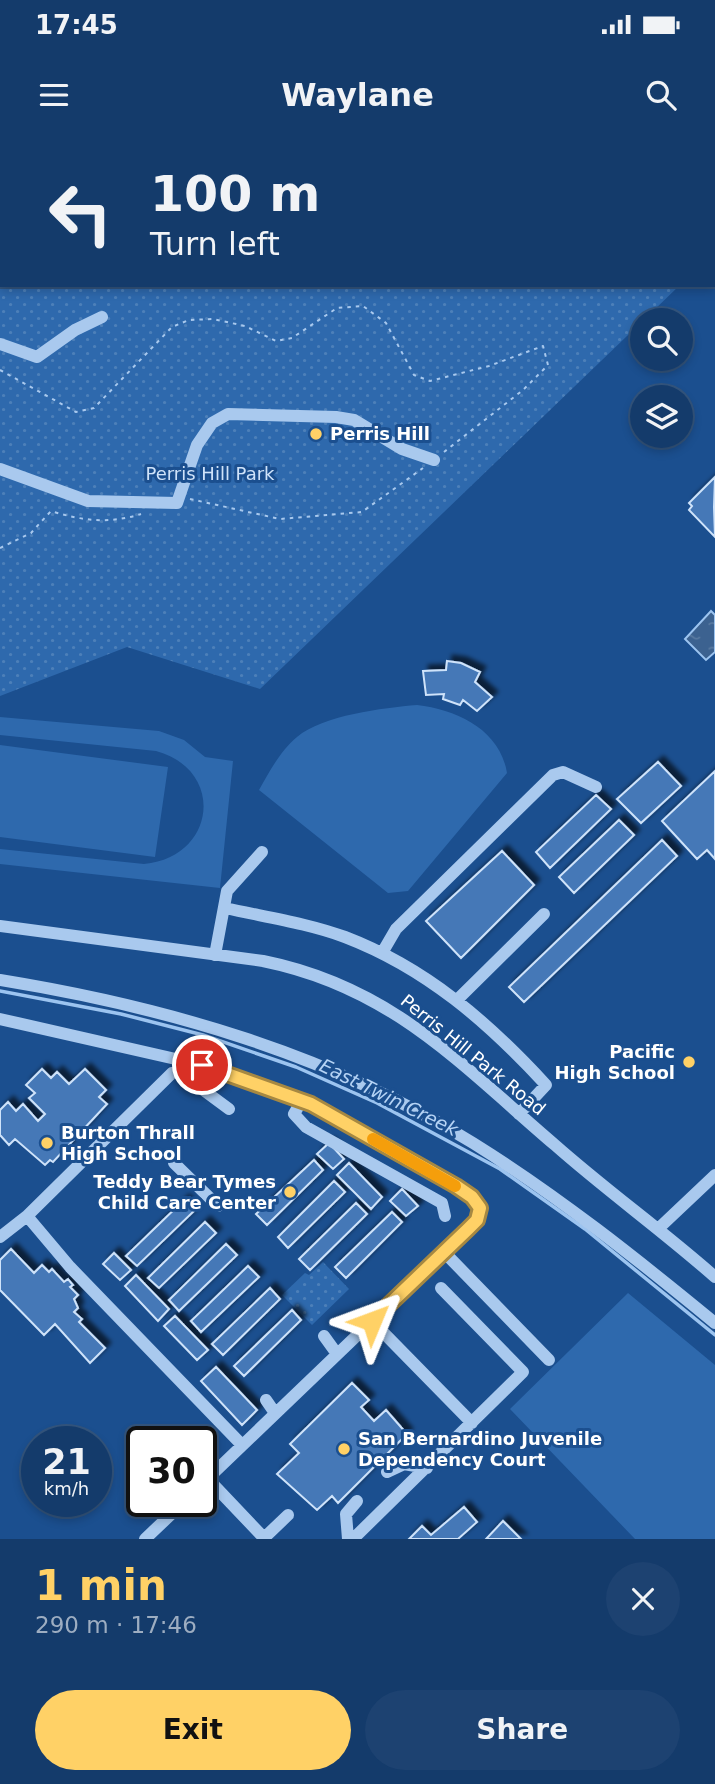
<!DOCTYPE html>
<html lang="en">
<head>
<meta charset="utf-8">
<style>
	:root { --surface:#143b6b; --page:#1d4271; --text:#f1f3f6; --muted:#9dadc1; --line:#33557e; --accent:#ffd166 }
	body { margin:0; font-family:"DejaVu Sans",sans-serif; background:var(--page); color:var(--text); height:100vh; display:flex; flex-direction:column; font-size:26px; white-space:nowrap }
	* { box-sizing:border-box; margin:0 }
	p { font-size:23px; color:var(--muted) }
	.icon { flex:none; width:38px; height:38px; fill:none; stroke:currentColor; stroke-width:2; stroke-linecap:round; stroke-linejoin:round }
	.map { position:relative; height:1399px; overflow:hidden }
	.details { display:flex; flex-direction:column; background:var(--surface); flex:1 }
	.details>* { flex:none }
	.guide { position:absolute; left:0px; top:0px; width:716px; height:147px; box-shadow:0 4px 10px #0003,0 0 0 2px var(--line); background:#143b6b; color:var(--text); overflow:hidden }
	.controls { position:absolute; left:630px; top:168px; display:grid; gap:14px }
	.controls a { display:grid; place-items:center; width:63px; height:63px; border-radius:50%; background:var(--surface); box-shadow:0 4px 10px #0003,0 0 0 2px var(--line); font-size:35px }
	.speed { position:absolute; left:21px; top:1286px; display:flex; gap:14px; font-size:35px; font-weight:700; text-align:center }
	.speed>* { display:grid; place-content:center; width:91px; height:91px; border-radius:50%; background:var(--surface); box-shadow:0 4px 10px #0003,0 0 0 2px var(--line); line-height:1 }
	.speed small { font-size:18px; font-weight:400 }
	.speed .limit { border:4px solid #111; border-radius:10px; background:#fff; color:#111 }
	.pin { position:absolute; display:grid; place-items:center; width:60px; height:60px; color:#fff; margin:-30px; border:4px solid #fff; border-radius:50%; box-shadow:0 2px 7px #0007 }
	.me { position:absolute; width:77px; margin:-38px; rotate:46deg; stroke-linejoin:round; filter:drop-shadow(0 0 5px #0008) }
	.turn { display:flex; align-items:center; gap:24px; height:147px; padding:0 35px; font-size:32px }
	.turn .icon { width:91px; height:91px; stroke-width:2.5 }
	.turn b { display:block; font-size:49px; line-height:60px }
	.round { display:grid; place-items:center; flex:none; width:74px; height:74px; border-radius:37px; background:var(--page) }
	.overview { display:flex; align-items:center; justify-content:space-between; height:119px; padding:0 35px }
	h1 { font-size:42px; font-weight:700; line-height:52px; color:var(--accent) }
	.button { display:flex; gap:14px; margin-top:auto; padding:14px 35px }
	.button a { flex:1; height:80px; border-radius:42px; background:var(--accent); color:#111; font-size:28px; font-weight:700; line-height:80px; text-align:center }
	.button a+a { background:var(--page); color:var(--text) }
	.status { display:flex; justify-content:space-between; align-items:center; height:49px; padding:0 35px; background:var(--surface); direction:ltr }
	.status svg { height:19px; fill:currentColor }
	header { display:flex; justify-content:space-between; align-items:center; height:91px; padding:0 35px; background:var(--surface); font-size:32px; font-weight:700 }
	.map>svg:first-child { display:block }
</style>
</head>
<body>
<div class="status"><b>17:45</b><svg viewBox="0 0 49 12"><path d="M0 12V9h3v3zM5 12V6h3v6zM10 12V3h3v9zM15 12V0h3v12zM26 1h20v11H26zM47 4h2v5h-2z"/></svg></div>
<header><svg class="icon" aria-label="menu" viewBox="0 0 24 24"><path d="M4 6h16M4 12h16M4 18h16"/></svg>Waylane<svg class="icon" aria-label="search" viewBox="0 0 24 24"><circle cx="10" cy="10" r="6"/><path d="M15 15l6 6"/></svg></header>
<div class="map">
<svg width="715" height="1399" viewBox="0 0 715 1399">
	<defs>
		<pattern id="grass-dots" width="8" height="8" patternUnits="userSpaceOnUse" patternTransform="scale(1.75)"><rect width="8" height="8" fill="#2e69ad"/><path d="M2 2h.1M6 6h.1" fill="none" stroke="#4d80b9" stroke-width="1.8" stroke-linecap="round"/></pattern>
		<pattern id="water-ripples" width="26" height="14" patternUnits="userSpaceOnUse" patternTransform="scale(1.75)"><rect width="26" height="14" fill="#3c6290"/><path d="M2 4q2-2 4 0t4 0M15 11q2-2 4 0t4 0" fill="none" stroke="#597aa1"/></pattern>
		<filter id="shadow"><feDropShadow dx="5.5" dy="-5.5" stdDeviation="2" flood-color="#0009"/></filter>
	</defs>
	<rect width="100%" height="100%" fill="#1b4f8f"/>
	<path fill="url(#grass-dots)" d="M0,0L268,2H2V145H680L260,549L127,507L0,556Z
		M323,1122L349,1149L312,1185L282,1155L305,1133L309,1135Z"/>
	<path fill="#2e69ad" d="M417,565C458,570 500,590 507,633L408,751L388,753L259,650C269,632 281,610 297,597C323,575 383,568 417,565Z
		M0,577L159,591L184,600L205,617L233,621L220,748L0,724V709L144,724C216,717 226,630 156,611L0,595Z
		M0,605L168,627L155,717L0,697Z
		M628,1153L715,1225V1399H635L510,1269Z"/>
	<path fill="url(#water-ripples)" stroke="#9cc4f0" stroke-width="2" d="M711,471L715,475V512L706,520L685,499Z"/>
	<g fill="none" stroke-linecap="round" stroke-linejoin="round">
		<path stroke="#9cc4f0" stroke-width="3.5" d="M0,851L121,874L203,895L296,927L377,963L500,1029L585,1089L715,1195"/>
	</g>
	<path fill="#4478b7" stroke="#cfe3fa" stroke-width="2" filter="url(#shadow)" d="M715,337L714,367L715,397L689,370L692,366L689,363Z
		M447,521L461,523L480,532L475,542L492,557L477,571L463,560L460,565L443,559L444,554L426,555L423,531L446,530Z
		M658,622L681,646L641,683L617,659Z
		M715,631V719L707,710L697,719L662,681Z
		M596,655L611,669L550,728L536,712Z
		M619,680L634,695L574,753L559,737Z
		M662,700L677,716L524,862L509,847Z
		M502,711L534,745L461,818L426,781Z
		M42,929L51,938L57,932L69,944L85,929L106,950L99,957L107,964L53,1022L50,1020L45,1025L15,999L9,1005L0,995V970L8,962L16,971L23,964L38,981L45,974L29,958L35,953L26,945Z
		M329,1003L344,1019L333,1029L317,1014Z
		M314,1020L323,1030L267,1085L256,1074Z
		M349,1023L382,1057L371,1069L337,1035Z
		M334,1041L345,1052L288,1108L278,1097Z
		M402,1049L418,1066L406,1076L390,1061Z
		M184,1060L194,1071L137,1126L126,1116Z
		M356,1063L367,1074L310,1130L299,1119Z
		M392,1072L402,1082L346,1138L335,1127Z
		M205,1082L216,1093L159,1148L148,1138Z
		M226,1104L237,1115L179,1171L169,1160Z
		M11,1109L34,1133L42,1125L49,1132L52,1129L64,1142L68,1139L73,1145L70,1147L78,1155L74,1159L78,1168L74,1172L82,1179L79,1182L105,1208L90,1223L55,1184L44,1195L0,1150V1120Z
		M114,1113L131,1130L120,1140L103,1124Z
		M248,1126L259,1137L201,1192L191,1181Z
		M136,1135L169,1169L158,1181L125,1146Z
		M270,1148L280,1159L223,1215L212,1204Z
		M292,1170L301,1180L244,1236L234,1226Z
		M175,1176L208,1210L197,1220L164,1186Z
		M216,1227L257,1270L242,1285L201,1241Z
		M352,1243L369,1260L361,1267L374,1281L386,1270L407,1294L338,1363L332,1356L317,1370L277,1334L299,1313L290,1304Z
		M464,1367L477,1382L458,1399H409L422,1386L431,1395Z
		M503,1381L521,1399H486Z"/>
	<g fill="none" stroke-linecap="round" stroke-linejoin="round">
		<path stroke="#a9c9ee" stroke-width="2" stroke-dasharray="3.5 5" stroke-linecap="butt" d="M0,230L76,272L94,268L172,187L189,180L213,179L245,186L276,201L292,198L337,168L363,166L386,183L414,235L430,241L489,226L543,206L548,225L523,250L444,312
			M190,359L280,379L362,372L423,328
			M0,408L31,393L51,371C83,381 109,384 141,374"/>
		<path stroke="#a9c9ee" stroke-width="12" d="M288,0L290,2
			M587,0L589,2
			M563,2V0
			M616,2L617,0
			M0,204L37,217L75,190L102,177
			M0,329L88,361L177,363L197,305L212,283L228,274L336,277L354,280L402,309L434,320
			M225,768C265,777 307,783 345,797C426,828 488,882 546,945L519,974
			M0,786L263,821C392,847 460,924 555,1005C607,1051 663,1091 715,1137
			M382,813L396,789L553,635L563,632L596,647
			M215,815L227,751L262,712
			M0,840C166,867 329,914 473,1003C558,1056 637,1119 715,1183
			M457,860L544,774
			M0,879L202,925L302,960L455,1046L472,1057L480,1068L477,1080L468,1089L201,1345
			M302,960L294,974L306,987L442,1063L445,1076
			M229,969L179,932L172,933L27,1076L70,1127L242,1305
			M174,1023L218,1066
			M659,1088L715,1035
			M0,1097L27,1076
			M444,1112L549,1220
			M372,1181L472,1283
			M324,1196L337,1214
			M266,1260L275,1273
			M387,1332L404,1324L427,1328
			M208,1339L265,1399
			M264,1398L288,1375
			M145,1399L184,1362
			M348,1399L346,1374L357,1361
			M353,1399L523,1232L441,1148"/>
	</g>
	<g fill="none" stroke-linecap="round" stroke-linejoin="round">
		<defs>
			<path id="route" d="M202,925L311,964L456,1046L472,1057L480,1068L477,1080L468,1089L372,1181"/>
		</defs>
		<use href="#route" stroke="#a68842" stroke-width="18"/>
		<use href="#route" stroke="#ffd166" stroke-width="12"/>
		<path stroke="#f59e0b" stroke-width="12" d="M373,999L455,1046"/>
	</g>
	<g fill="#ffd166" stroke="#1b4f8f" stroke-width="2.5">
		<circle cx="316" cy="294" r="7"/>
		<circle cx="689" cy="922" r="7"/>
		<circle cx="47" cy="1003" r="7"/>
		<circle cx="290" cy="1052" r="7"/>
		<circle cx="344" cy="1309" r="7"/>
	</g>
	<g text-anchor="middle" stroke-width="6" stroke-linejoin="round" paint-order="stroke">
		<g font-size="18" font-weight="bold" fill="#fff" stroke="#1b4f8f" text-anchor="start">
			<text x="330" y="300">Perris Hill</text>
			<text x="675" y="918" text-anchor="end">Pacific<tspan x="675" dy="21">High School</tspan></text>
			<text x="61" y="999">Burton Thrall<tspan x="61" dy="21">High School</tspan></text>
			<text x="276" y="1048" text-anchor="end">Teddy Bear Tymes<tspan x="276" dy="21">Child Care Center</tspan></text>
			<text x="358" y="1305">San Bernardino Juvenile<tspan x="358" dy="21">Dependency Court</tspan></text>
		</g>
		<g font-size="18" fill="#cfe3fa" stroke="#1b4f8f">
			<text x="210" y="340">Perris Hill Park</text>
		</g>
		<g font-size="18" fill="#fff" stroke="#1b4f8f">
			<text transform="translate(473 915) rotate(39)" y="6">Perris Hill Park Road</text>
		</g>
		<g font-size="19" font-style="italic" fill="#b5d3f5" stroke="#1b4f8f">
			<text transform="translate(389 957) rotate(26)" y="7">East Twin Creek</text>
		</g>
	</g>
</svg>
<div class="controls">
<a><svg class="icon" aria-label="search" viewBox="0 0 24 24"><circle cx="10" cy="10" r="6"/><path d="M15 15l6 6"/></svg></a>
<a><svg class="icon" aria-label="layers" viewBox="0 0 24 24"><path d="M12 4l9 5-9 5-9-5zM3 14l9 5 9-5"/></svg></a>
</div>
<div class="speed"><div>21<small>km/h</small></div><div class="limit">30</div></div>
<div class="pin" style="left:202px;top:925px;background:#d93025"><svg class="icon" aria-label="arrive" viewBox="0 0 24 24"><path d="M6 21V4h12l-3 4 3 4H6"/></svg></div>
<svg class="me" style="left:372px;top:1181px" viewBox="-20 -20 40 40"><path d="M0-17L14 15 0 8-14 15z" fill="#ffd166" stroke="#fff" stroke-width="4"/></svg>
<div class="guide">
<div class="turn"><svg class="icon" aria-label="left" viewBox="0 0 24 24"><path d="M17 20v-9H6M10 6l-5 5 5 5"/></svg><div><b>100 m</b>Turn left</div></div>
</div>
</div>
<section class="details">
<div class="overview"><div><h1>1 min</h1><p>290 m · 17:46</p></div><a class="round"><svg class="icon" aria-label="close" viewBox="0 0 24 24"><path d="M6 6l12 12M18 6L6 18"/></svg></a></div>
<div class="button"><a>Exit</a><a>Share</a></div>
</section>
</body>
</html>
